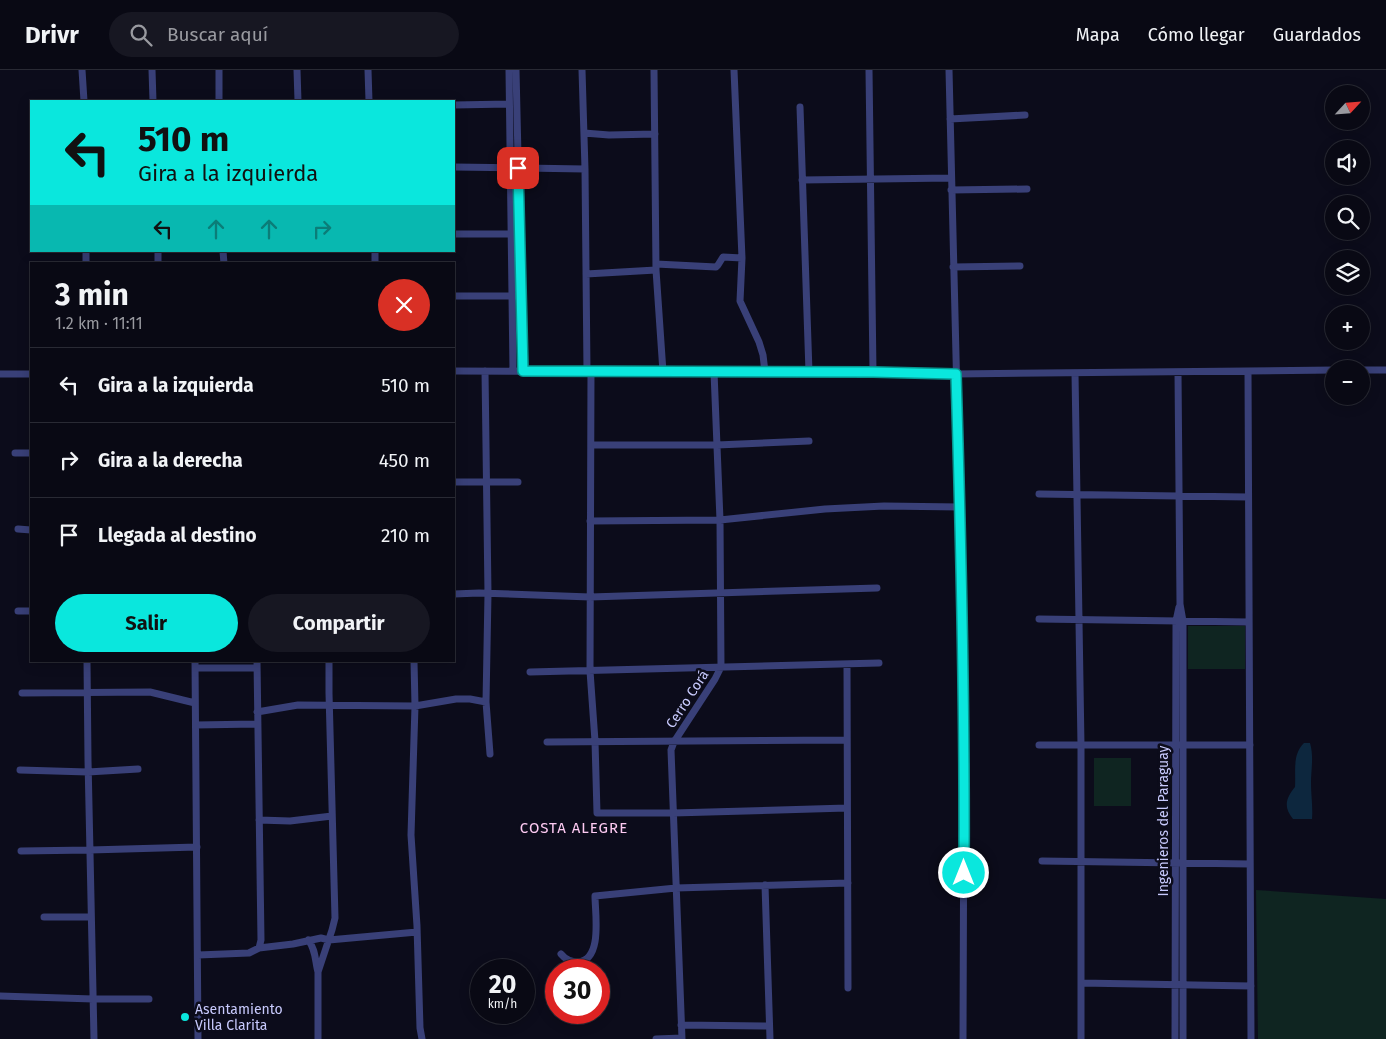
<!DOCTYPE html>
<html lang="es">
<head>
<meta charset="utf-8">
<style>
	:root { --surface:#090914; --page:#171722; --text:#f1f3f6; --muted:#999aa0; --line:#292a34; --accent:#0ae7dd }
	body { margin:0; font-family:"Fira Sans",sans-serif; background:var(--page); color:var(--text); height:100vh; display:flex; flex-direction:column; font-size:19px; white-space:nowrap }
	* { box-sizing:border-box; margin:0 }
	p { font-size:16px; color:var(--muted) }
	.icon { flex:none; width:28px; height:28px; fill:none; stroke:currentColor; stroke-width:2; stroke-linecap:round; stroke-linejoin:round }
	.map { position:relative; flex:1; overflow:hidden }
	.panel { position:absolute; left:30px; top:192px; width:425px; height:400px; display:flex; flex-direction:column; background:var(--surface); border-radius:0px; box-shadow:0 2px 12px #0003,0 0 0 1px var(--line) }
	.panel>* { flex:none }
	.top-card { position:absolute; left:30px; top:30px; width:425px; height:152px; border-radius:0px; box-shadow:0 2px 12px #0003,0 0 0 1px var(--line); background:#0ae7dd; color:#111; overflow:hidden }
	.needle { width:32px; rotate:64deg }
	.buttons { position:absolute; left:1325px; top:15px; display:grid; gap:10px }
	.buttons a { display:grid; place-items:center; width:45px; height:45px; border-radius:50%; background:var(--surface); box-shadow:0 2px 12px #0003,0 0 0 1px var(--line); font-size:25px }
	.speed { position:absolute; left:470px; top:889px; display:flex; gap:10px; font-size:25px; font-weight:700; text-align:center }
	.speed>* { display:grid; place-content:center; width:65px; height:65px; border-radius:50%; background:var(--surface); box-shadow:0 2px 12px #0003,0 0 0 1px var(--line); line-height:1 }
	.speed small { font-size:12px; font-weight:400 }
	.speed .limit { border:8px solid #d22; background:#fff; color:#111 }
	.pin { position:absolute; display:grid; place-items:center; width:42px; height:42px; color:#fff; margin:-21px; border-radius:10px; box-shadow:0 2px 8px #0006 }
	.me { position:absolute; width:55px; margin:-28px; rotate:0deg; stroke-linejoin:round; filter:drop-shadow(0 0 4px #0008) }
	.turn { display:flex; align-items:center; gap:18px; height:105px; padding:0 25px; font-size:22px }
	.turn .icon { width:65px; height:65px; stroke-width:2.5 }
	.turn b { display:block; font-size:35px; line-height:42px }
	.lanes { display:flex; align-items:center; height:48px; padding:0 25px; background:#0003; justify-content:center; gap:25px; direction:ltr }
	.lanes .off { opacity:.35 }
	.round { display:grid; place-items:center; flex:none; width:52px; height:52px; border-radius:26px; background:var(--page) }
	.headline { display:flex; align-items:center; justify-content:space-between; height:85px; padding:0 25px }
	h1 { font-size:30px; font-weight:700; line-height:38px }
	.primary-button { display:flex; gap:10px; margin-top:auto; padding:10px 25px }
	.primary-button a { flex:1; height:58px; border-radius:30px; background:var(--accent); color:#111; font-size:20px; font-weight:700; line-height:58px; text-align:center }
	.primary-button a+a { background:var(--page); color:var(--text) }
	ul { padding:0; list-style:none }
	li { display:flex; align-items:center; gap:15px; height:75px; padding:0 25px; border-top:1px solid var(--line) }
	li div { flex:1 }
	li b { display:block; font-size:19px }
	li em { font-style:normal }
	header { display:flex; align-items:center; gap:30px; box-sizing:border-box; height:70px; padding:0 25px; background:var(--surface); border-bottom:1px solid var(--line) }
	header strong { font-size:24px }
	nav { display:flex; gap:28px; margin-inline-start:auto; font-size:18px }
	.search { width:350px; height:45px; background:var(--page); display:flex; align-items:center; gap:12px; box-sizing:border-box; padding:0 18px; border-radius:28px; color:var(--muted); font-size:19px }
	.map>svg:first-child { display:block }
</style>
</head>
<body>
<header>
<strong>Drivr</strong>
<div class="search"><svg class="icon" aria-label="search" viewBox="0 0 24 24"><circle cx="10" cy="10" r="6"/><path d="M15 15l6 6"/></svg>Buscar aquí</div>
<nav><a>Mapa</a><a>Cómo llegar</a><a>Guardados</a></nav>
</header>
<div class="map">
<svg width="1386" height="969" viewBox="0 0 1386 969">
	<rect width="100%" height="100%" fill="#0c0c1b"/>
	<path fill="#0f2521" d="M1188,556H1245V599H1188Z
		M1094,688H1131V736H1094Z
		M1256,820L1386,829V969H1258Z"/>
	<path fill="#0d273e" d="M1304,673H1310C1314,686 1311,700 1311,713C1311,725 1313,737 1312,749H1293C1283,737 1286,728 1295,717C1296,701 1292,685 1304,673Z"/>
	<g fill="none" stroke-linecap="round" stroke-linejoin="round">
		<path stroke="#394078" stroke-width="7" d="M82,0L84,31
			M152,0L153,31
			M219,0V31
			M297,0L298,31
			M368,0L369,31
			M509,0L513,301
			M516,0L523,301
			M582,0L585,99L587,301
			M654,0L656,200L663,302
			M734,0L742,188L740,231L759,272L763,285L765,302
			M869,0L873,302
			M949,0L960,449L964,686L963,969
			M454,35L509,34
			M800,37L809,302
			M950,49L1025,45
			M584,63L609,65L655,64
			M454,97L585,99
			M802,110L951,108
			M951,120L1027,119
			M454,164H511
			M86,181V194
			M158,181V194
			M223,181L224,194
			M375,181V194
			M656,194L716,197L718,195L723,187L742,188
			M953,197L1020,196
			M586,204L656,200
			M454,226H516
			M1361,300H1386
			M454,301L873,302L956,304L1334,300
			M485,301L488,524L486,632L490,684
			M591,301L590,601L595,671L597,743H673L847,738
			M1248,301L1251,969
			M1178,302L1180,534L1183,551V969
			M1075,303L1081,675V969
			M0,304H31
			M591,375H717L809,371
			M15,383H31
			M454,412H518
			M1039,424L1248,427
			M590,451L720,450L825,439L884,436L960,437
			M18,459L31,460
			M454,524L479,523L590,527L877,518
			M18,541H31
			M1039,549L1249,552
			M87,591L88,690L94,969
			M195,591L198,969
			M257,591L261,870L259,878
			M414,591L415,636L411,765L417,856L420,958L422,969
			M847,594L848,918
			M195,598H257
			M530,602L879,593
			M22,623L150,622L195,633
			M257,642L298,635L415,636L456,629H470L486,632
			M196,655L258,654
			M547,672L847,670
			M1039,675H1250
			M20,700L88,702L138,699
			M259,750L290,751L332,746
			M21,781L90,780L197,777
			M1042,791L1250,794
			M765,815L770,969
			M44,847H91
			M308,870C316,879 315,892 318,902
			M561,884C565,889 570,892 578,892C603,890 595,843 595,826L676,818L848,813
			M198,885L249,883L259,878L293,874L321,868L329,870L417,862
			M1081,913L1251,916
			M0,926L93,929H149
			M681,955L769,956
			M318,969V902L332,860L335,848L329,623V591
			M656,969L682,968
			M682,969L671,680L674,672L715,609L721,597L720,450L714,302
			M1175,969L1176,551L1179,537"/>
	</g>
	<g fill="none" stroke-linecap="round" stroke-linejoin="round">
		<defs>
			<path id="route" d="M518,98L523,301L873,302L956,304C961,470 965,637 964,803"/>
		</defs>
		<use href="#route" stroke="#069690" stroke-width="12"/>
		<use href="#route" stroke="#0ae7dd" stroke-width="9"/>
	</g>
	<circle fill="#0ae7dd" stroke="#0c0c1b" stroke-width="2" cx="185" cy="947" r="5"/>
	<g text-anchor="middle" stroke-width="5" stroke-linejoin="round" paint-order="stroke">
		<g font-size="14" fill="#c8cafd" stroke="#0c0c1b">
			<text transform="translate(687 629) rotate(-57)" y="5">Cerro Corá</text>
			<text transform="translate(1163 751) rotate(-90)" y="5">Ingenieros del Paraguay</text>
		</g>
		<g font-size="14" fill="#c8cafd" stroke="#0c0c1b" text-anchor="start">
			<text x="195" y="944">Asentamiento<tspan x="195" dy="16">Villa Clarita</tspan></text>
		</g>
		<g font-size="15" letter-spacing="1" fill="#fdcaf2" stroke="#0c0c1b">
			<text x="574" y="763">COSTA ALEGRE</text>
		</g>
	</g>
</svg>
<div class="buttons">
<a><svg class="needle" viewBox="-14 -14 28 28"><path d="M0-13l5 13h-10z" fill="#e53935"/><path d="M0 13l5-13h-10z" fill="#999aa0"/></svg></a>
<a><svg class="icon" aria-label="sound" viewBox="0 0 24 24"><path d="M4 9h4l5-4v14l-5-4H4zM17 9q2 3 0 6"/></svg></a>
<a><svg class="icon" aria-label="search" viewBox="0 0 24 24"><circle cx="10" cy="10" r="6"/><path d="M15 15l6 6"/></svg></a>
<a><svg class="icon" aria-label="layers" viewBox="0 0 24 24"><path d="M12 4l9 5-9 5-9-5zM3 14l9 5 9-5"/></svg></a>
<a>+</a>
<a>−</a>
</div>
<div class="speed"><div>20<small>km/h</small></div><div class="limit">30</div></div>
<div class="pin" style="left:518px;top:98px;background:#d93025"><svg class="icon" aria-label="arrive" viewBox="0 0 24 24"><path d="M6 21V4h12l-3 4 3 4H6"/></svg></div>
<svg class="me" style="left:964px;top:803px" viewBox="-20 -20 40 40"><circle r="17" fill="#0ae7dd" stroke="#fff" stroke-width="3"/><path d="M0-11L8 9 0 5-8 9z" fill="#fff"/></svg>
<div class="top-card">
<div class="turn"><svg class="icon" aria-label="left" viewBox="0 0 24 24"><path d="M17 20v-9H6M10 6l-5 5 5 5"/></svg><div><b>510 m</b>Gira a la izquierda</div></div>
<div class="lanes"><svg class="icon" aria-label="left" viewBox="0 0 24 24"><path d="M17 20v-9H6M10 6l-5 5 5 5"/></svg><svg class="icon off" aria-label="ahead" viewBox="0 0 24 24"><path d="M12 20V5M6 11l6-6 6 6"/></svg><svg class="icon off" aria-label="ahead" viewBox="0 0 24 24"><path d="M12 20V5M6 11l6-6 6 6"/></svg><svg class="icon off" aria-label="right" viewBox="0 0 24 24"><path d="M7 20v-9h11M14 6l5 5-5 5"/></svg></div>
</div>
<section class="panel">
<div class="headline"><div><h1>3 min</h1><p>1.2 km · 11:11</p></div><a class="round" style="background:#d93025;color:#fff"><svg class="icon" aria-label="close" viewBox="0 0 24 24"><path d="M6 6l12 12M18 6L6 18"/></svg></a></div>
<ul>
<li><svg class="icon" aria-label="left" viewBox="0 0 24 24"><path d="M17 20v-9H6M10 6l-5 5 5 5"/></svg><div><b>Gira a la izquierda</b></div><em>510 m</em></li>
<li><svg class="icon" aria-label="right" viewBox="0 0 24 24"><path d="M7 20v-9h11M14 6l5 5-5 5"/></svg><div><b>Gira a la derecha</b></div><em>450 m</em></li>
<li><svg class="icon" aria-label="arrive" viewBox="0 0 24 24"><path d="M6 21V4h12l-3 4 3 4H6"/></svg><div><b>Llegada al destino</b></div><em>210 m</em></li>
</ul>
<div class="primary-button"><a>Salir</a><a>Compartir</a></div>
</section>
</div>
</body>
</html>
